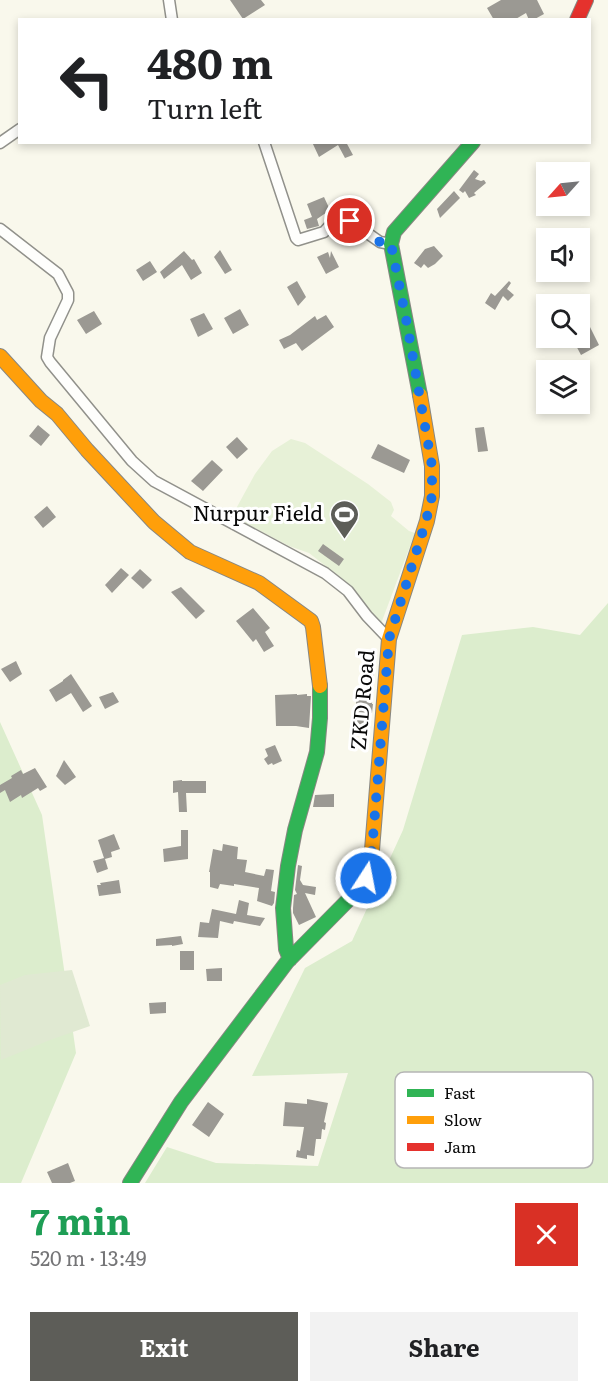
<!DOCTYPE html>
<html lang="en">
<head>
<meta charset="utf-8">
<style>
	:root { --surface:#fff; --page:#f2f2f2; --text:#202124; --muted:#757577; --accent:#5d5d58 }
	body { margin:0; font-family:Literata,serif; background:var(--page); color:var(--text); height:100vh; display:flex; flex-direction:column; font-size:22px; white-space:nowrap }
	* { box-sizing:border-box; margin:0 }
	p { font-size:20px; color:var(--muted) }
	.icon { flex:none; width:33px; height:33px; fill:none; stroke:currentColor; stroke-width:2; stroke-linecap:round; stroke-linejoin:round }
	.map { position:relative; height:1183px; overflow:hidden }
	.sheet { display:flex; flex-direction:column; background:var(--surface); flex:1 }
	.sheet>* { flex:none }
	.guide { position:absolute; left:18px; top:18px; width:573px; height:126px; border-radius:0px; box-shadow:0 3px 9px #0003; background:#fff; color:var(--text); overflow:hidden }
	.needle { width:39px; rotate:243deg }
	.tools { position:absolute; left:536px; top:162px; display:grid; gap:12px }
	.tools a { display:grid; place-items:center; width:54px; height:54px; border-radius:0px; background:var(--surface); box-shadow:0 3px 9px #0003; font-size:30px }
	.pin { position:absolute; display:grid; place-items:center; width:51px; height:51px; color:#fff; margin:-26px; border:3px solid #fff; border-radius:50%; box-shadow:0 2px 6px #0007 }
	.me { position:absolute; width:66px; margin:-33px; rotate:11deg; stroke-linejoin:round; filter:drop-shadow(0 0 4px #0008) }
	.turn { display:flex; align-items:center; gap:21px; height:126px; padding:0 30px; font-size:27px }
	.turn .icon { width:78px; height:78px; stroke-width:2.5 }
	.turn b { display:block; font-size:42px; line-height:51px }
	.round { display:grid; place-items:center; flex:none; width:63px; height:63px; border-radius:0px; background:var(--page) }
	.summary { display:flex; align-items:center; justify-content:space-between; height:102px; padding:0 30px }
	h1 { font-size:36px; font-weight:700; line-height:45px; color:#1e9e55 }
	.primary-button { display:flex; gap:12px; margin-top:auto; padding:12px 30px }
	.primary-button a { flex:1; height:69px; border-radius:0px; background:var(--accent); color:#fff; font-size:24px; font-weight:700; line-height:69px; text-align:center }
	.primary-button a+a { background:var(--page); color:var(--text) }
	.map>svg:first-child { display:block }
</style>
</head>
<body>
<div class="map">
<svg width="608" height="1183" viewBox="0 0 608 1183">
	<rect width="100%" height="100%" fill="#f9f8ec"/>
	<path fill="#dcedcd" d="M608,603V1183H145L167,1147L216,1163L318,1166L348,1073L252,1076L305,968L352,941L403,830L462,635L533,627L580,635Z
		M0,722L42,815L76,1053L21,1183H0Z"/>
	<path fill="#e0e9d2" d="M72,970L90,1026L50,1040L1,1060L0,985L25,975Z"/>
	<path fill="#e7f1d7" d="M291,439L305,443L368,484L391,502L394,510L391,516L409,531L415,533L379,629L350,585L309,553L289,546L232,516L255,474L272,451Z"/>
	<path fill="#9b9993" d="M230,0H261L265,5L243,19Z
		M501,0H537L544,14L533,20H529L526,13L514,20H494L487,8Z
		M312,142H346L353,155L345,158L338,145L319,157Z
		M474,170L479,174L475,179L481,181L484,180L486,183L474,193L476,195L469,198L465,191L463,193L459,190Z
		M454,191L460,198L440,218L437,209Z
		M324,197L330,210L317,219L319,226L307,229L304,220L312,217L307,204Z
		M434,246L443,256L435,264L428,268L424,264L421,268L414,263L425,249Z
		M220,250L232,270L225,274L214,257Z
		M184,251L192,260L194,259L202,273L191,280L182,265L164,279L160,272Z
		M331,251L339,267L326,274L317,257L328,252L330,258Z
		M150,261L157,272L143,281L136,270Z
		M297,281L306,297L298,306L287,287Z
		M509,281L511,283L507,289L514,295L508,301L503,296L495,310L485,303L491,293L495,296Z
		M240,309L249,325L233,334L224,318Z
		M94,311L102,324L86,334L77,320Z
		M204,313L213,329L198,337L190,319Z
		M326,315L334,327L302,351L296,343L284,349L279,340L290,335L315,316L317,320Z
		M590,327L599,345L581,355L572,338H579V333Z
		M38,425L50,435L41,446L29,436Z
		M484,427L488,451L478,452L475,428Z
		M237,437L248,449L237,459L226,447Z
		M378,444L410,460L404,473L371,458Z
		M212,460L223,470L203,491L191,481Z
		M47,506L56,517L43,528L34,517Z
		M323,544L344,559L339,566L318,551Z
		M121,568L129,575L112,593L105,585Z
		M140,569L152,580L143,589L131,578Z
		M181,587L205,611L196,619L171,592Z
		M253,608L270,628L265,632L274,646L264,652L256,639L253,642L236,621Z
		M16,661L22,674L10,682L1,669Z
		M367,667L374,668L372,704H373L372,713H366L364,733L353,732L354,722H356V690L365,692Z
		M71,674L92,706L83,712L71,693L56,702L49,690L63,681V680Z
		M113,692L119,702L105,709L99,697Z
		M297,694V695L307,694V696H311L309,728L296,726H276L275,695Z
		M275,745L282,761L273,765L272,763L268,765L264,759L268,756L265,749Z
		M64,760L76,777L65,785L56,776Z
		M35,768L47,787L40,791L38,788L22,798L21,795L10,802L5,790L0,793V785L12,778L11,776L21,770L23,774Z
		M182,780V781H206V793H186L187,812H179L178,792L173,793V781Z
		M334,794V807H313L315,795Z
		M181,830H188V859L164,862L163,849L181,846Z
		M114,834L120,849L111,852L112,857L105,859L108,869L97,873L93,861L104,858L98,840Z
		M223,844L238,847L237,859L247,860L245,872L264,876L266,869L274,870L271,891L275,892L274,903L272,906L257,901L259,888L234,884V886L220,884L218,889L210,887V872H209L213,849L222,851Z
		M298,865L302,866L300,880L303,885L316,887L315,895L305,893L316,917L299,925L293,913V908L294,895L297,894L295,890Z
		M379,867L388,885L385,895L380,894L375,883Z
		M119,880L121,893L99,896L97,885H101L100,883Z
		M239,900L249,903L247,915L265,918L260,926L234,921L233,924L220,921L218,938L198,937L200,922L209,923L212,909L236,914Z
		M181,936L183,944L172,946V945L156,946V939Z
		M180,951H194V970H180Z
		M222,968V981H207L206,969Z
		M166,1002V1013L150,1014L149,1003Z
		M307,1099L328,1103L324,1122L326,1123L325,1130L322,1129L321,1139H316L314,1156L307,1155V1159L296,1157L297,1150L300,1151L304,1127L283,1126L285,1102L307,1104Z
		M208,1102L224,1114L209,1137L192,1125Z
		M68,1163L75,1181L70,1183H52L47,1172Z"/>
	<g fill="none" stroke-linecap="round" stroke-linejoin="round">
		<defs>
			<path id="street" d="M169,0L172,20
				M264,142L296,238L298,240L324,232L332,223L350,221L380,242L391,244
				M0,143L20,129
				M0,229L58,274L68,293V300L50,338L47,357L50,362L132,461L154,481L325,573L348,591L367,616L389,639"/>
			<path id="fast" d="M420,395L391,244L394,232L473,142
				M290,959L286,949L283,908L288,866L295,830L317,752L320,718V686
				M130,1183L181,1102L287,962L363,885"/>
			<path id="slow" d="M0,356L41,401L57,414L87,450L154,522L190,552L259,583L311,621L313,627L320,686
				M363,885L366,878L372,850L389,639L427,521L432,496V466L420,395"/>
			<path id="jam" d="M577,20L586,0"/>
		</defs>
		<use href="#street" stroke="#91918b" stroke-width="13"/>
		<use href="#fast" stroke="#888782" stroke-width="16"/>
		<use href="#slow" stroke="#888782" stroke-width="16"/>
		<use href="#jam" stroke="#888782" stroke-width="16"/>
		<use href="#street" stroke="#fefefc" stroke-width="10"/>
		<use href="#fast" stroke="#30b455" stroke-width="14"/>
		<use href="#slow" stroke="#ff9f0a" stroke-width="14"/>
		<use href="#jam" stroke="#e5322d" stroke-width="14"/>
	</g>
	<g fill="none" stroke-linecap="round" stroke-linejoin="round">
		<path stroke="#1a73e8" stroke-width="10" stroke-dasharray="0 18" d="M350,221L380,242L391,244L407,324L432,466V496L426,521L389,639L372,850L366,878"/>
	</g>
	<defs>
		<symbol id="stadium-pin" viewBox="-11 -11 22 30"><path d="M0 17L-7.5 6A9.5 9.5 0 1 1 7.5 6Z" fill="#5d5d58" stroke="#fff"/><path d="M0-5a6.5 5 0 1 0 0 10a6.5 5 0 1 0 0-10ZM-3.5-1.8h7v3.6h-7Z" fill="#fff"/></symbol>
	</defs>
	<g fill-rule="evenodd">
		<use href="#stadium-pin" x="328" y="498" width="33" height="45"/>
	</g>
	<g text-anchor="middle" stroke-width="6" stroke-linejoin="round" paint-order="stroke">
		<g font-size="21" fill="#090909" stroke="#fff" text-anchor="end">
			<text x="323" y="521">Nurpur Field</text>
		</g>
		<g font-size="21" fill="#090909" stroke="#fff">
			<text transform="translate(363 700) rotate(-85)" y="7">ZKD Road</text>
		</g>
	</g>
	<rect x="395" y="1072" width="198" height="96" rx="9" fill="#fff" stroke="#b5b5b5" stroke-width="1.5"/>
	<rect x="407" y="1089" width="27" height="8" fill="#30b455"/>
	<rect x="407" y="1116" width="27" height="8" fill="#ff9f0a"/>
	<rect x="407" y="1143" width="27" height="8" fill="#e5322d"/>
	<g font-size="16" fill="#090909">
		<text x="444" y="1099">Fast</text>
		<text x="444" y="1126">Slow</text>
		<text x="444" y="1153">Jam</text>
	</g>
</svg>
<div class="tools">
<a><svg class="needle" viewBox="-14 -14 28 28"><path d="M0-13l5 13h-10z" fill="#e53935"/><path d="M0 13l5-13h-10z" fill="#757577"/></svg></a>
<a><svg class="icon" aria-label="sound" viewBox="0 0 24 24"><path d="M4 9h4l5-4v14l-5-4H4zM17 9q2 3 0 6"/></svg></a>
<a><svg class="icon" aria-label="search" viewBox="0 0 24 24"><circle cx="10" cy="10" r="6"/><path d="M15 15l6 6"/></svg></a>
<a><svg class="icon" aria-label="layers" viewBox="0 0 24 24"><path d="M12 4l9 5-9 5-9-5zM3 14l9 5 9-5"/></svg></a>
</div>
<div class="pin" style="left:350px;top:221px;background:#d93025"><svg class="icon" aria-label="arrive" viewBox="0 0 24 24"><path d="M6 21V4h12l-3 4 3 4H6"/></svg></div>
<svg class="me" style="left:366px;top:878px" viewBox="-20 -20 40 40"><circle r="17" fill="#1a73e8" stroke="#fff" stroke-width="3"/><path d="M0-11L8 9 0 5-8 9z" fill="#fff"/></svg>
<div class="guide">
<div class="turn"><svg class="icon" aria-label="left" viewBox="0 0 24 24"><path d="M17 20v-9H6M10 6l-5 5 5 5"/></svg><div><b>480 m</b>Turn left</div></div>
</div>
</div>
<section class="sheet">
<div class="summary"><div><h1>7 min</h1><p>520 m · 13:49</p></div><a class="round" style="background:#d93025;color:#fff"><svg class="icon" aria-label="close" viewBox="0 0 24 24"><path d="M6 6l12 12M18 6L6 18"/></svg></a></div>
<div class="primary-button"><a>Exit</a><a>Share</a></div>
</section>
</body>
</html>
